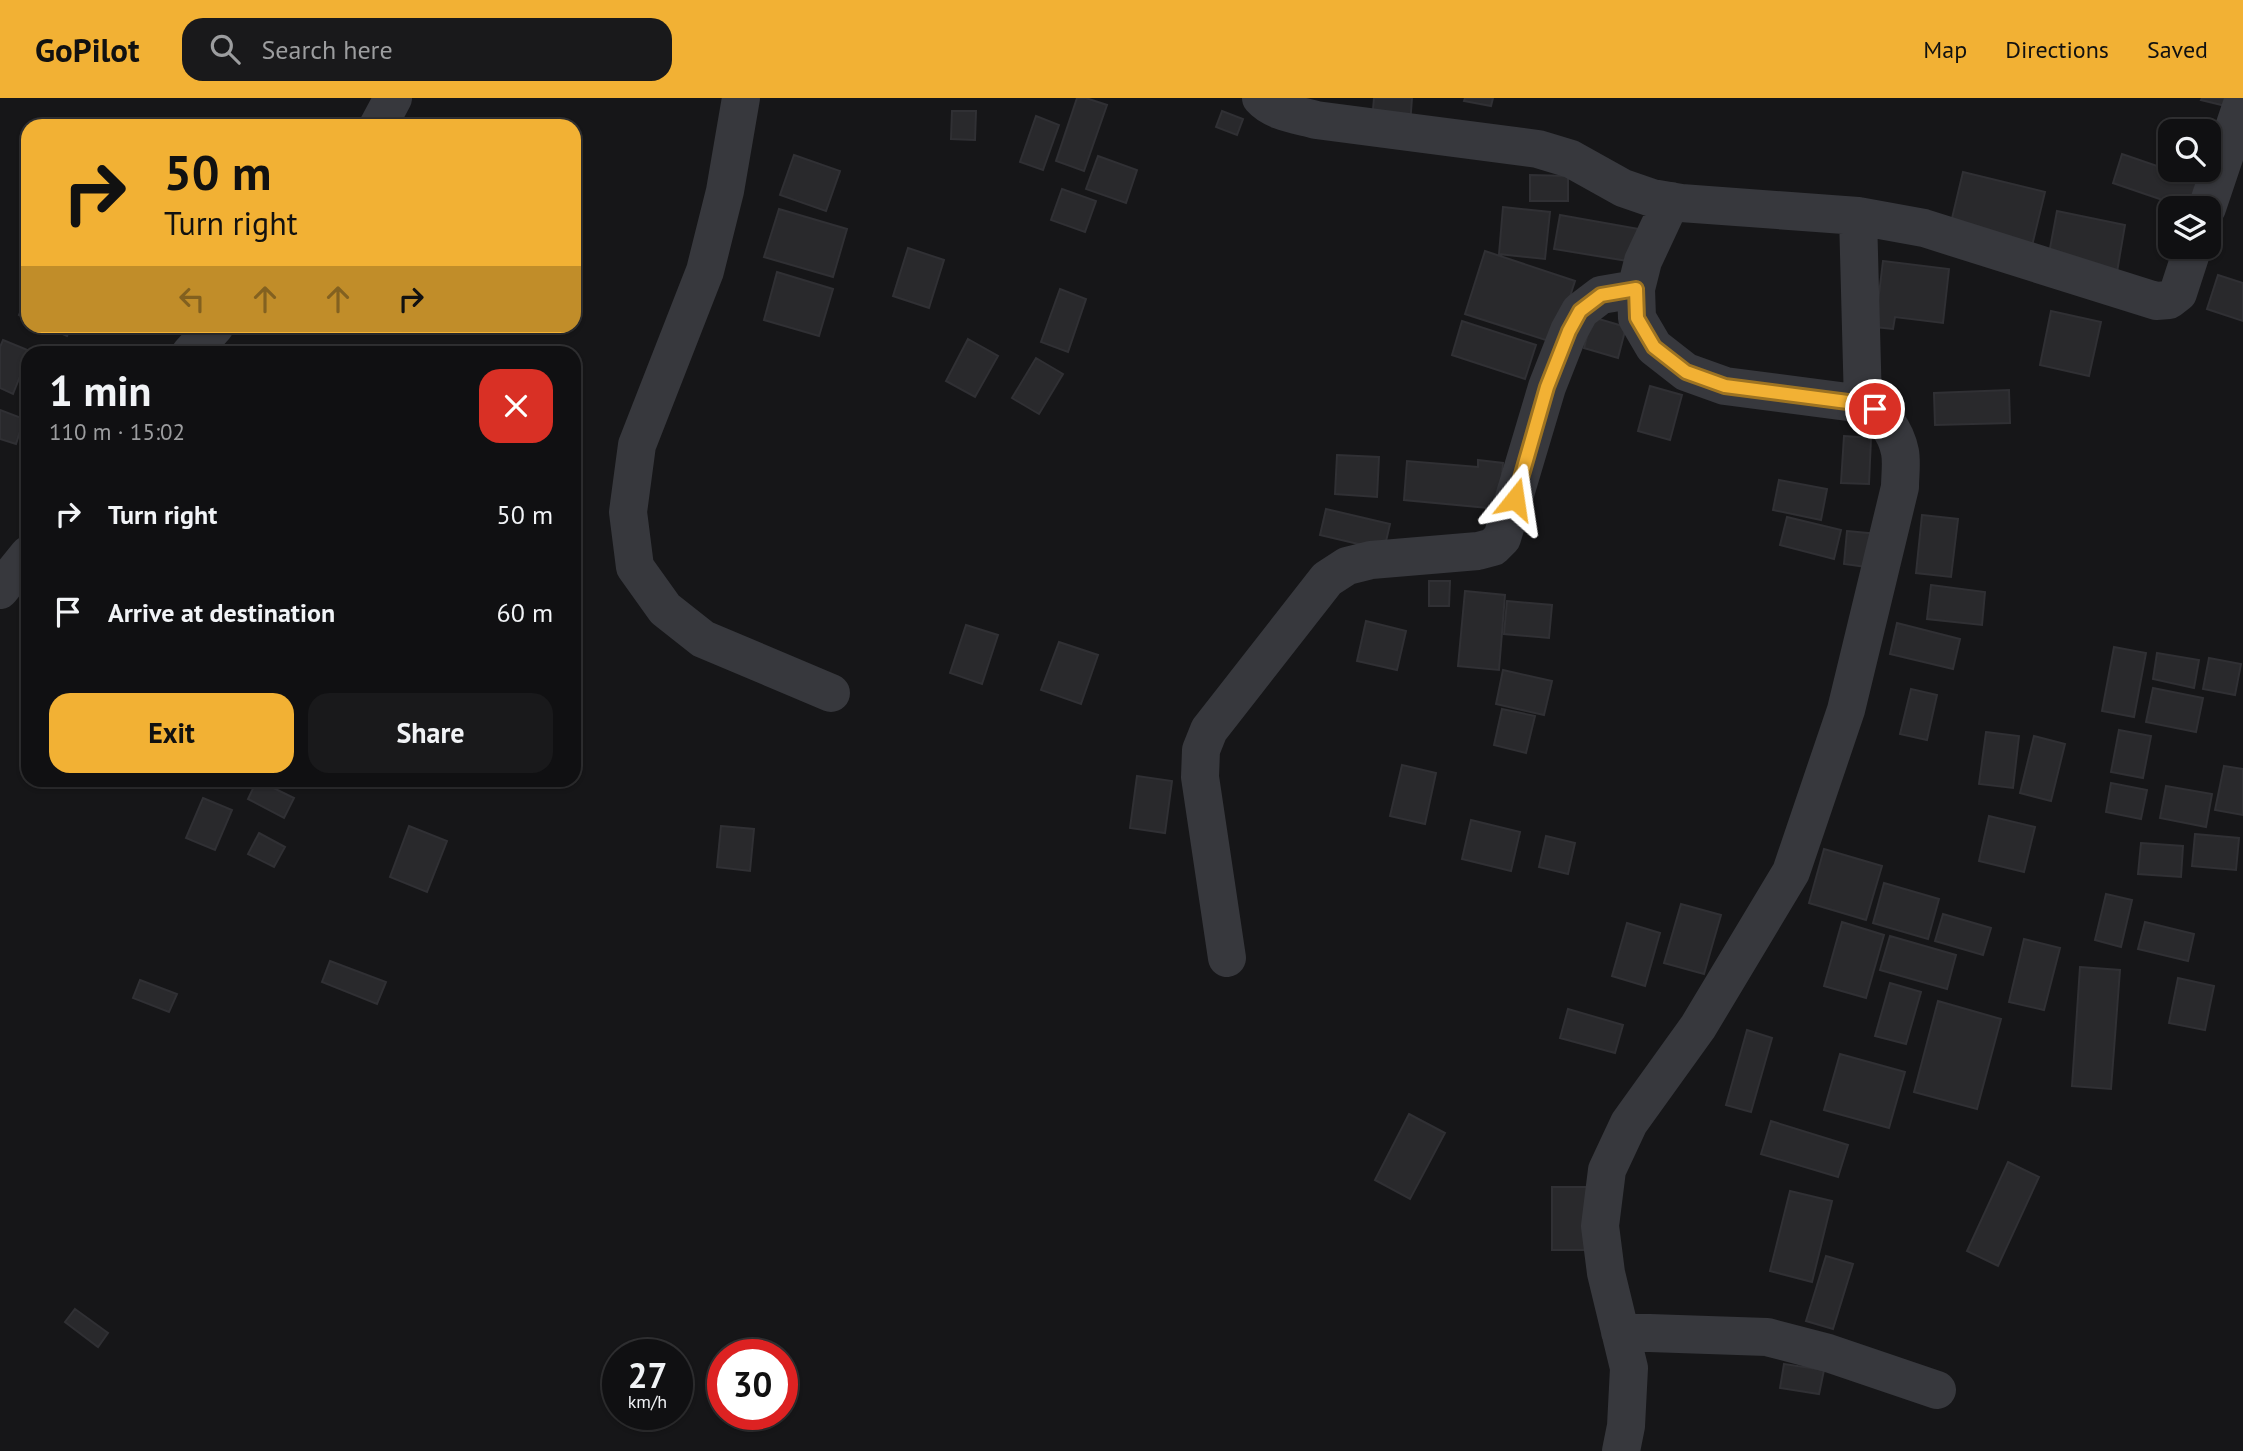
<!DOCTYPE html>
<html lang="en">
<head>
<meta charset="utf-8">
<style>
	:root { --surface:#101012; --page:#19191b; --text:#f1f3f6; --muted:#9c9d9f; --line:#303032; --accent:#f2b134 }
	body { margin:0; font-family:"PT Sans",sans-serif; background:var(--page); color:var(--text); height:100vh; display:flex; flex-direction:column; font-size:26px; white-space:nowrap }
	* { box-sizing:border-box; margin:0 }
	p { font-size:23px; color:var(--muted) }
	.icon { flex:none; width:38px; height:38px; fill:none; stroke:currentColor; stroke-width:2; stroke-linecap:round; stroke-linejoin:round }
	.map { position:relative; flex:1; overflow:hidden }
	.details { position:absolute; left:21px; top:248px; width:560px; height:441px; display:flex; flex-direction:column; background:var(--surface); border-radius:21px; box-shadow:0 2px 5px #0004,0 0 0 2px var(--line) }
	.details>* { flex:none }
	.banner { position:absolute; left:21px; top:21px; width:560px; height:214px; border-radius:21px; box-shadow:0 2px 5px #0004,0 0 0 2px var(--line); background:#f2b134; color:#111; overflow:hidden }
	.tools { position:absolute; left:2158px; top:21px; display:grid; gap:14px }
	.tools a { display:grid; place-items:center; width:63px; height:63px; border-radius:14px; background:var(--surface); box-shadow:0 2px 5px #0004,0 0 0 2px var(--line); font-size:35px }
	.speed { position:absolute; left:602px; top:1241px; display:flex; gap:14px; font-size:35px; font-weight:700; text-align:center }
	.speed>* { display:grid; place-content:center; width:91px; height:91px; border-radius:50%; background:var(--surface); box-shadow:0 2px 5px #0004,0 0 0 2px var(--line); line-height:1 }
	.speed small { font-size:18px; font-weight:400 }
	.speed .limit { border:10px solid #d22; background:#fff; color:#111 }
	.pin { position:absolute; display:grid; place-items:center; width:60px; height:60px; color:#fff; margin:-30px; border:4px solid #fff; border-radius:50%; box-shadow:0 2px 7px #0007 }
	.me { position:absolute; width:77px; margin:-38px; rotate:15deg; stroke-linejoin:round; filter:drop-shadow(0 0 5px #0008) }
	.turn { display:flex; align-items:center; gap:24px; height:147px; padding:0 28px; font-size:32px }
	.turn .icon { width:91px; height:91px; stroke-width:2.5 }
	.turn b { display:block; font-size:49px; line-height:60px }
	.lanes { display:flex; align-items:center; height:66px; padding:0 28px; background:#0003; justify-content:center; gap:35px; direction:ltr }
	.lanes .off { opacity:.35 }
	.round { display:grid; place-items:center; flex:none; width:74px; height:74px; border-radius:21px; background:var(--page) }
	.headline { display:flex; align-items:center; justify-content:space-between; height:119px; padding:0 28px }
	h1 { font-size:42px; font-weight:600; line-height:52px }
	.action { display:flex; gap:14px; margin-top:auto; padding:14px 28px }
	.action a { flex:1; height:80px; border-radius:21px; background:var(--accent); color:#111; font-size:28px; font-weight:600; line-height:80px; text-align:center }
	.action a+a { background:var(--page); color:var(--text) }
	ul { padding:0; list-style:none }
	li { display:flex; align-items:center; gap:21px; height:98px; padding:0 28px }
	li div { flex:1 }
	li b { display:block; font-size:26px }
	li em { font-style:normal }
	header { display:flex; align-items:center; gap:42px; box-sizing:border-box; height:98px; padding:0 35px; background:var(--accent); color:#111 }
	header strong { font-size:33px }
	nav { display:flex; gap:38px; margin-inline-start:auto; font-size:24px }
	.search { width:490px; height:63px; background:var(--page); display:flex; align-items:center; gap:18px; box-sizing:border-box; padding:0 24px; border-radius:21px; color:var(--muted); font-size:26px }
	.map>svg:first-child { display:block }
</style>
</head>
<body>
<header>
<strong>GoPilot</strong>
<div class="search"><svg class="icon" aria-label="search" viewBox="0 0 24 24"><circle cx="10" cy="10" r="6"/><path d="M15 15l6 6"/></svg>Search here</div>
<nav><a>Map</a><a>Directions</a><a>Saved</a></nav>
</header>
<div class="map">
<svg width="2243" height="1353" viewBox="0 0 2243 1353">
	<rect width="100%" height="100%" fill="#161618"/>
	<path fill="#29292c" stroke="#303034" stroke-width="2" d="M1077,0H1086L1107,7L1084,73L1056,63Z
		M1374,0H1412L1410,27L1372,23Z
		M1465,0H1493L1491,8L1464,3Z
		M2202,0H2237L2234,10L2201,2Z
		M952,13H976L975,42L951,41Z
		M1222,13L1243,21L1237,37L1216,29Z
		M1036,18L1059,27L1043,72L1020,64Z
		M465,21L503,28H463Z
		M2122,56L2207,85L2198,110H2186L2113,85Z
		M794,57L840,73L826,113L780,97Z
		M1098,58L1137,72L1126,105L1086,91Z
		M1963,74L2045,94L2031,152L1949,133Z
		M1530,77L1568,78V103H1530Z
		M1062,91L1096,103L1085,134L1051,122Z
		M1503,109L1550,114L1545,161L1499,156Z
		M779,111L847,131L833,179L764,159Z
		M2057,113L2125,127L2117,174L2048,161Z
		M1560,117L1639,131L1634,164L1554,151Z
		M908,150L944,162L929,210L893,198Z
		M1485,153L1575,183L1555,245L1465,216Z
		M1883,163L1949,171L1943,225L1895,219L1893,231L1875,229Z
		M777,174L833,191L819,238L764,222Z
		M2218,177L2243,185V223L2207,211Z
		M1060,191L1086,201L1068,254L1041,244Z
		M28,195V221L19,217Z
		M2051,213L2101,224L2089,278L2040,267Z
		M1592,219L1626,229L1618,260L1584,250Z
		M1462,223L1536,247L1525,281L1452,257Z
		M44,228H71L67,238Z
		M968,241L998,258L975,299L946,283Z
		M3,242L30,253L13,296L0,290V249Z
		M1036,260L1063,276L1039,316L1012,300Z
		M1650,288L1682,297L1670,342L1638,333Z
		M2009,292L2010,325L1935,327L1934,295Z
		M0,312L24,321L16,346L0,341Z
		M1844,338L1871,340L1869,386L1841,385Z
		M1337,357L1379,359L1377,399L1335,396Z
		M1478,362L1503,365L1499,411L1404,402L1407,363L1478,369Z
		M1779,382L1827,391L1821,422L1773,412Z
		M1326,411L1390,426L1384,452L1320,437Z
		M1922,417L1958,421L1951,479L1916,475Z
		M1787,419L1841,432L1834,461L1780,447Z
		M1847,433L1878,436L1874,470L1844,466Z
		M1429,483H1450L1449,508H1429Z
		M1931,487L1985,494L1982,527L1927,521Z
		M1465,493L1505,497L1499,572L1458,568Z
		M1507,503L1552,507L1549,540L1504,536Z
		M1366,523L1406,533L1397,572L1357,563Z
		M1897,525L1960,541L1953,571L1890,556Z
		M966,527L998,537L982,586L950,575Z
		M1059,544L1098,557L1081,606L1041,592Z
		M2114,549L2146,555L2134,619L2102,613Z
		M2157,555L2199,562L2194,590L2153,581Z
		M2209,560L2241,566L2235,597L2203,591Z
		M1503,572L1552,583L1544,617L1496,606Z
		M2153,590L2203,600L2196,634L2146,624Z
		M1911,591L1937,597L1927,642L1900,636Z
		M1502,611L1535,618L1526,655L1494,647Z
		M2119,632L2151,638L2143,680L2111,674Z
		M1986,634L2019,638L2013,690L1979,686Z
		M2034,638L2065,646L2051,703L2020,695Z
		M1402,667L1436,675L1425,726L1390,718Z
		M2224,668L2243,671V717L2215,712Z
		M1137,678L1172,683L1165,735L1130,730Z
		M257,682L294,700L284,720L248,701Z
		M2111,685L2147,692L2141,721L2106,714Z
		M2166,688L2212,696L2206,729L2160,720Z
		M203,700L232,712L215,752L186,740Z
		M1989,718L2035,729L2024,774L1979,763Z
		M1471,722L1520,734L1511,773L1462,761Z
		M409,728L447,743L427,794L390,779Z
		M721,728L754,731L750,773L717,769Z
		M259,735L285,749L274,769L248,756Z
		M2195,736L2239,740L2236,772L2192,768Z
		M1546,738L1575,745L1568,776L1539,769Z
		M2141,745L2183,748L2181,779L2138,776Z
		M1824,751L1882,768L1866,822L1809,805Z
		M1884,785L1939,801L1928,841L1873,825Z
		M2106,796L2132,802L2121,849L2095,842Z
		M1681,806L1721,817L1704,876L1664,865Z
		M1943,816L1991,830L1983,857L1935,843Z
		M1842,824L1884,837L1866,900L1824,888Z
		M2145,824L2194,836L2188,863L2138,851Z
		M1627,825L1660,835L1645,888L1612,878Z
		M1890,838L1956,857L1947,891L1880,872Z
		M2024,841L2060,850L2044,912L2009,904Z
		M330,863L386,884L377,906L322,884Z
		M2080,869L2120,872L2111,991L2072,988Z
		M2178,880L2214,888L2205,932L2169,925Z
		M140,882L177,896L169,914L133,900Z
		M1890,885L1921,894L1906,946L1875,938Z
		M1938,903L2001,921L1977,1011L1914,994Z
		M1568,911L1623,927L1615,955L1560,940Z
		M1747,932L1772,940L1751,1014L1726,1007Z
		M1840,956L1905,974L1889,1030L1824,1012Z
		M1409,1016L1445,1035L1410,1101L1375,1082Z
		M1771,1023L1848,1047L1838,1079L1761,1056Z
		M2008,1064L2039,1079L1998,1168L1967,1153Z
		M1552,1089H1587V1152H1552Z
		M1790,1093L1832,1103L1812,1184L1770,1173Z
		M1826,1158L1853,1166L1833,1231L1806,1223Z
		M75,1211L108,1235L98,1249L65,1224Z
		M1784,1266L1824,1272L1819,1296L1780,1290Z"/>
	<g fill="none" stroke-linecap="round" stroke-linejoin="round">
		<path stroke="#37383d" stroke-width="38" d="M741,0L725,93L705,173L637,347L628,414L635,469L665,511L703,541L831,595
			M1261,0C1273,14 1298,17 1316,22L1538,51L1571,61L1623,90L1652,100L1681,105L1858,118L1924,130L2156,203L2169,202L2178,195L2193,149
			M378,28L393,0
			M2207,110L2243,3
			M1858,118L1863,306
			M190,256L215,228
			M0,492L28,457
			M1227,860L1200,679L1201,652L1209,632L1327,481L1347,468L1371,462L1478,453L1493,449L1502,440L1547,289L1569,233L1580,213L1601,197L1636,191
			M1620,1234L1767,1239L1828,1255L1937,1292
			M1621,1353L1626,1328L1629,1270L1606,1175L1600,1128L1607,1072L1629,1025L1698,929L1791,774L1846,612L1900,389C1900,378 1902,365 1900,354C1896,334 1882,313 1863,306L1725,288L1686,274L1654,249L1637,220L1636,191L1643,163L1671,103"/>
	</g>
	<g fill="none" stroke-linecap="round" stroke-linejoin="round">
		<defs>
			<path id="route" d="M1515,401L1547,289L1569,233L1580,213L1601,197L1636,191L1637,220L1654,249L1686,274L1725,288L1863,306L1875,311"/>
		</defs>
		<use href="#route" stroke="#9d7322" stroke-width="18"/>
		<use href="#route" stroke="#f2b134" stroke-width="12"/>
	</g>
</svg>
<div class="tools">
<a><svg class="icon" aria-label="search" viewBox="0 0 24 24"><circle cx="10" cy="10" r="6"/><path d="M15 15l6 6"/></svg></a>
<a><svg class="icon" aria-label="layers" viewBox="0 0 24 24"><path d="M12 4l9 5-9 5-9-5zM3 14l9 5 9-5"/></svg></a>
</div>
<div class="speed"><div>27<small>km/h</small></div><div class="limit">30</div></div>
<div class="pin" style="left:1875px;top:311px;background:#d93025"><svg class="icon" aria-label="arrive" viewBox="0 0 24 24"><path d="M6 21V4h12l-3 4 3 4H6"/></svg></div>
<svg class="me" style="left:1515px;top:401px" viewBox="-20 -20 40 40"><path d="M0-17L14 15 0 8-14 15z" fill="#f2b134" stroke="#fff" stroke-width="4"/></svg>
<div class="banner">
<div class="turn"><svg class="icon" aria-label="right" viewBox="0 0 24 24"><path d="M7 20v-9h11M14 6l5 5-5 5"/></svg><div><b>50 m</b>Turn right</div></div>
<div class="lanes"><svg class="icon off" aria-label="left" viewBox="0 0 24 24"><path d="M17 20v-9H6M10 6l-5 5 5 5"/></svg><svg class="icon off" aria-label="ahead" viewBox="0 0 24 24"><path d="M12 20V5M6 11l6-6 6 6"/></svg><svg class="icon off" aria-label="ahead" viewBox="0 0 24 24"><path d="M12 20V5M6 11l6-6 6 6"/></svg><svg class="icon" aria-label="right" viewBox="0 0 24 24"><path d="M7 20v-9h11M14 6l5 5-5 5"/></svg></div>
</div>
<section class="details">
<div class="headline"><div><h1>1 min</h1><p>110 m · 15:02</p></div><a class="round" style="background:#d93025;color:#fff"><svg class="icon" aria-label="close" viewBox="0 0 24 24"><path d="M6 6l12 12M18 6L6 18"/></svg></a></div>
<ul>
<li><svg class="icon" aria-label="right" viewBox="0 0 24 24"><path d="M7 20v-9h11M14 6l5 5-5 5"/></svg><div><b>Turn right</b></div><em>50 m</em></li>
<li><svg class="icon" aria-label="arrive" viewBox="0 0 24 24"><path d="M6 21V4h12l-3 4 3 4H6"/></svg><div><b>Arrive at destination</b></div><em>60 m</em></li>
</ul>
<div class="action"><a>Exit</a><a>Share</a></div>
</section>
</div>
</body>
</html>
